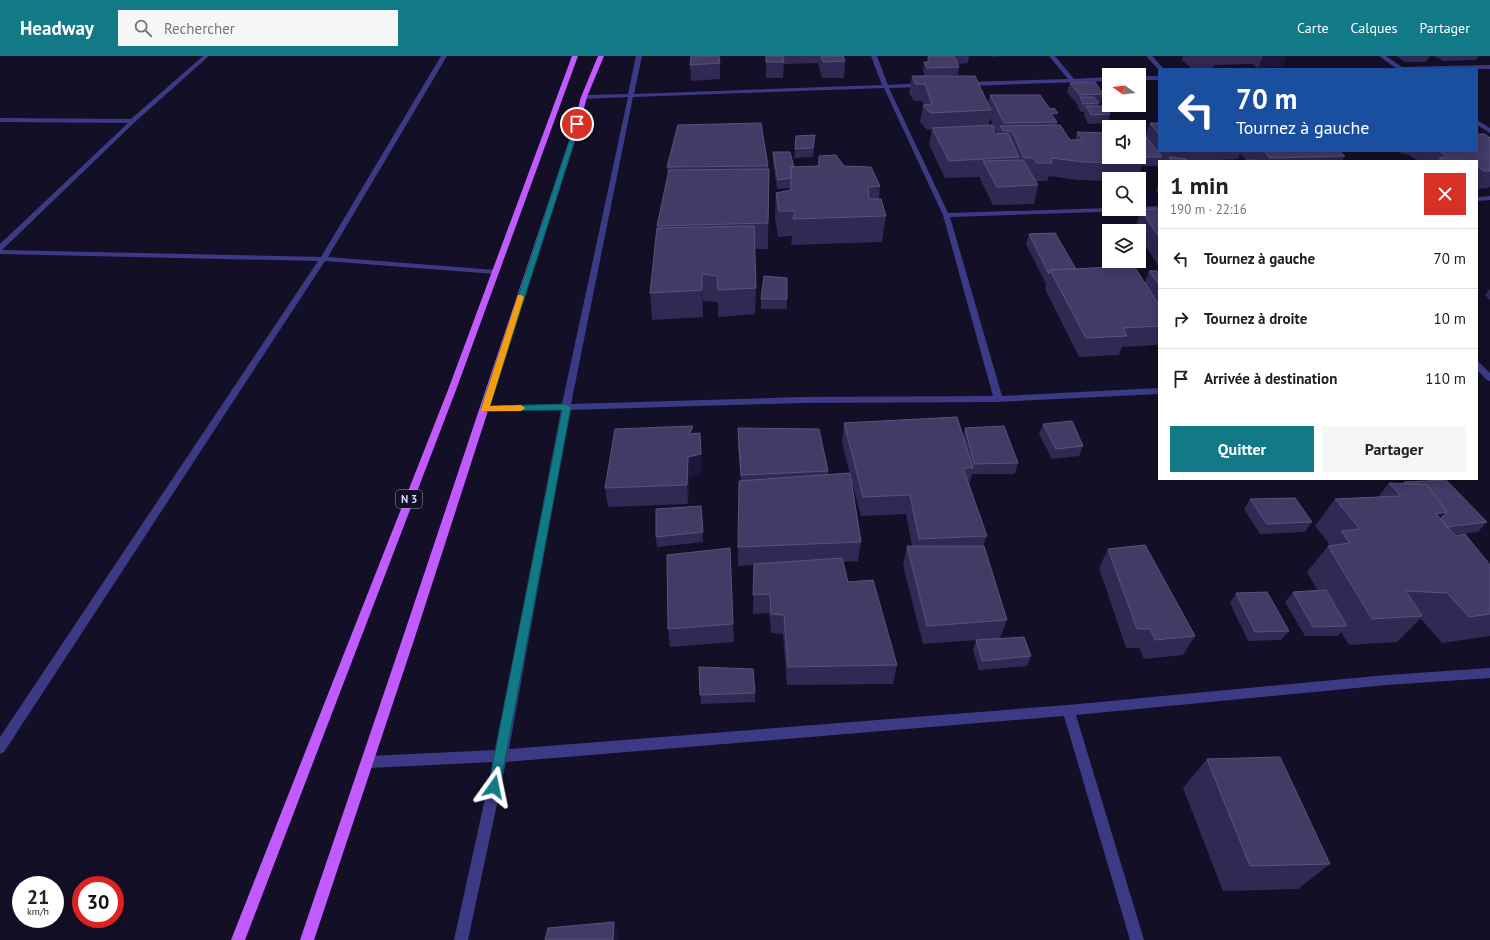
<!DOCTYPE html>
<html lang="fr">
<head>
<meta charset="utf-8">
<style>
	:root { --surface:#fff; --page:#f6f6f6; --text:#202124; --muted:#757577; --line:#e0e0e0; --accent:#127987 }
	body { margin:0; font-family:"PT Sans",sans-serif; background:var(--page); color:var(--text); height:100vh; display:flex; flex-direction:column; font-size:15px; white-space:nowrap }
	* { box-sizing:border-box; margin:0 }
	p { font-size:13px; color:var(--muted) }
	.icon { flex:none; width:22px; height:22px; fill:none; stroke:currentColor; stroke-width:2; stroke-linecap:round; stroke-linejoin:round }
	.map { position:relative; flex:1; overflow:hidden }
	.drawer { position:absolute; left:1158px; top:104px; width:320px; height:320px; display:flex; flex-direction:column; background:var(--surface); border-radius:0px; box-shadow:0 2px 10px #0003 }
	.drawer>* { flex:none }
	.banner { position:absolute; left:1158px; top:12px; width:320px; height:84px; border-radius:0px; box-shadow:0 2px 10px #0003; background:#1a4fa0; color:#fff; overflow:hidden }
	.needle { width:26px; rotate:284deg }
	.controls { position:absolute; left:1102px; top:12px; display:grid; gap:8px }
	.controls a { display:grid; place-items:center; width:44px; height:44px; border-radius:0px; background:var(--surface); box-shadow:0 2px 10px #0003; font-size:20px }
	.speed { position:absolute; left:12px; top:820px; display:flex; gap:8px; font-size:20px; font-weight:700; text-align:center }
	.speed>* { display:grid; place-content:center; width:52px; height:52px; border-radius:50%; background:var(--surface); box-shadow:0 2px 10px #0003; line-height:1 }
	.speed small { font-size:10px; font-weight:400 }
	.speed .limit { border:6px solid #d22; background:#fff; color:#111 }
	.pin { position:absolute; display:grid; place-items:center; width:34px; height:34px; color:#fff; margin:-17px; border:2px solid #fff; border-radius:50%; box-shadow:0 1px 4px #0007 }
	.me { position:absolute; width:44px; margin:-22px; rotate:12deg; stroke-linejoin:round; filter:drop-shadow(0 0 3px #0008) }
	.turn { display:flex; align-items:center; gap:14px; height:84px; padding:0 12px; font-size:18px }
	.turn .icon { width:52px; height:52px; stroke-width:2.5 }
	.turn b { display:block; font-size:28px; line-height:34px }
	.round { display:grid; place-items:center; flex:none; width:42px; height:42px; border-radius:0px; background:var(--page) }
	.summary { display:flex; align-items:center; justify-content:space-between; height:68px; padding:0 12px }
	h1 { font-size:24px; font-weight:700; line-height:30px }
	.button { display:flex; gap:8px; margin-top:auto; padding:8px 12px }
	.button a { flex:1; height:46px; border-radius:0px; background:var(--accent); color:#fff; font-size:16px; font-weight:700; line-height:46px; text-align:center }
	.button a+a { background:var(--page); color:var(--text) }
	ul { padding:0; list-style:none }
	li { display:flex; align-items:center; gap:12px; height:60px; padding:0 12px; border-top:1px solid var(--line) }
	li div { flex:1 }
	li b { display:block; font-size:15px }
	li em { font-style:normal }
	header { display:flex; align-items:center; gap:24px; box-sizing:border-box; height:56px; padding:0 20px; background:var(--accent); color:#fff }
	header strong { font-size:19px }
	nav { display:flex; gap:22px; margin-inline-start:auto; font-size:14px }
	.search { width:280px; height:36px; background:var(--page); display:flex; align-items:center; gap:10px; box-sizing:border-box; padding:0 14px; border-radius:0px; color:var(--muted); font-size:15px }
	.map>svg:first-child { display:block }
</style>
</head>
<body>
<header>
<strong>Headway</strong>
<div class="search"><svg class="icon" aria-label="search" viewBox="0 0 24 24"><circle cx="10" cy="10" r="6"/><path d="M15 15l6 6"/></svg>Rechercher</div>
<nav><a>Carte</a><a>Calques</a><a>Partager</a></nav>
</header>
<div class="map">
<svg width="1490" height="884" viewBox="0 0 1490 884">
	<rect width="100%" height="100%" fill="#130f26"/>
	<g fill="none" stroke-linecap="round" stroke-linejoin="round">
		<path fill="#3d3a85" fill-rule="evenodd" d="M203,0H209L135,66L2,194L321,201L441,0H447L328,201L495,214L499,216L495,218L325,205L4,696L0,698V681L318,205L0,198V188L128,67L0,66V62L131,63Z
			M636,0H642L634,38L882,29L871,0H877L888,29L923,27L926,29L923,31L889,32L948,157L1109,152V153H1130L1127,155L950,161L1002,340L1159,332V338L998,346L801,347L570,354L509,693L1068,649L1387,619L1490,612V622L1387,629L1076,659L1144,884H1130L1064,660L506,706L468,884H454L493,706L369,712L364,710L363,706L364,702L369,700L496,694L561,354L485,356L480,353L485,350L562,348L628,41L584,43L581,41L584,39L628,38ZM884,32L943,159L993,340L801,341L571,348L633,41Z
			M1049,0H1055L1074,23L1109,21V25L965,30L962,28L965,26L1068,23Z
			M1146,0H1152L1164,13L1159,14Z
			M1379,0H1386L1402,11L1490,9V13H1397Z
			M1139,20H1159V24H1139Z
			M1477,64L1490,72V77L1477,69Z
			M1490,140V144L1477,145V141Z
			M1159,150V154L1139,155L1136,153H1139V151Z
			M1477,306L1480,307L1490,317V325L1487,324L1477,314Z"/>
		<path fill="#c25bff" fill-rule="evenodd" d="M572,0H578L456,334L245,884H231L448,334Z
			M598,0H604L587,41L576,82L414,584L314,884H300L402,584L570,82L581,41Z"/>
	</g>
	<path fill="#312854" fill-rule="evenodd" d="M766,0H843L845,5L844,22H822L818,7L784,8L783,22H766Z
		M928,0H969L968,7L958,8L959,11L958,19L941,20L988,47L990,39L1056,64L1057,66V69L1070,84H1075L1077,76L1106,77V76L1145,80L1150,67H1159V95H1339L1345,100L1342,105H1232L1246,104L1240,98L1238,103L1205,105H1161L1160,104V105H1159L1158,110H1142L1139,119L1117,120V123H1109V125L1078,124L1049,120L1047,125H1036L1038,129L1034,148L993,149L980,123V121L945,122L929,89L932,73L927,74L920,66L923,49H924L922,45H914L909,37L912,20H925L923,15L924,6H927ZM990,62L997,78H995L988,70Z
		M992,0H1004L992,1Z
		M1183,0H1286L1282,10L1258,12L1252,8L1214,9L1213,13H1192L1182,4Z
		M1396,0H1430L1426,6H1405Z
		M1434,0H1479L1476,4L1443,5Z
		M720,7V23L691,25L690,9Z
		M1070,27L1103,38L1101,47H1099L1098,50L1110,58L1108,67L1088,68L1084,59L1085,56H1081L1077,50L1078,48H1077L1067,36Z
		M815,79L813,101L794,102L795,93Z
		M1490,82V130L1489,132L1477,133V105H1418L1409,99L1401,98L1398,95H1477Z
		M773,96L794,111L818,110L819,100L844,110L880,130L879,143L886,160L882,186L791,189L792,180L778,181L775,162L776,137L790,134V132L777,133L773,106Z
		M768,110V113H769L768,193H754L756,232L755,258L718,261V246L703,245V261L652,264L650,237L657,170L668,120L667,111Z
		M1159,127V137L1156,134Z
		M1159,153V211L1139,179V175H1136L1135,172L1141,154Z
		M1029,178L1076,213L1145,226L1149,215H1159V289L1122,291L1119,299L1079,301L1045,233L1046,228L1026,188Z
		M1490,233V244L1485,239Z
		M761,243H787V253H761Z
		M844,367L963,380L965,372L1018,407L1015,418H972L969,429L987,480L983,490L1007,564L1000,582L1031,600L1027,610L979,614L973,594L976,584L923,588L903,509L907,490H912L906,458L861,460L852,427L861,486L858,505L843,506L848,526L897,609L893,628L787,629L783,578L771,577L769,557L753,558L754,509L738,510V491L741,425L738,392V372L828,415V419L850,418L842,387Z
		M1043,368L1083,390L1079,400L1052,403L1039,378Z
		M693,378L702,418L689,421L688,448L608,451L605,432Z
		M1404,426L1487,466L1478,476L1454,479L1490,509V580L1442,587L1421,563H1420L1397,586L1349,589L1341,576L1338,580H1305L1285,546L1293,536L1318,535L1307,516L1328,490L1330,489L1315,470L1335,443L1378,441L1389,427H1403Z
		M1250,443L1312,466L1305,476L1260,478L1244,453Z
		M701,450L703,486L657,491L656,481Z
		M1108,493L1195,580L1183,599L1144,603L1139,592H1126L1099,512Z
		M1236,537L1289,575L1281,584L1248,585L1230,547Z
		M733,568L734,586L670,591L668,573Z
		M699,611L755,637V646L701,648Z
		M1207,703L1330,808L1298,833L1223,835L1183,732Z"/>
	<path fill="#1d163a" d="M1263,0H1286L1282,10L1258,12Z
		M1058,57L1055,66L1051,58Z
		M702,218L703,245V261L702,234Z
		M693,370L694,390L689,378Z
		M701,398L702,418L689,421L688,448L687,429L688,401Z
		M1447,456L1423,483L1436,458Z
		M614,866L618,880V884H613Z"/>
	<path fill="#433a66" stroke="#5a527e" d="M691,0H719L720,7L690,9Z
		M766,0H783L784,6H766Z
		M821,0H843L845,5L823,6Z
		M928,0H954L959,11L927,12L924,6H930Z
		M912,20H975L991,54L930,57L923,49L932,48L925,28H916Z
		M1095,26L1103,38L1080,39L1070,27Z
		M990,39H1040L1050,53L1054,52L1058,57L1051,58L1057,66L1004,67Z
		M1080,41H1094L1099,47L1083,48Z
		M1086,50H1106L1110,58L1091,59Z
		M761,67L768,110L667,111L678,69Z
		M1150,67H1159V78Z
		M993,69L995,78L1008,77L1019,101L949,105L932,72Z
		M1060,69L1070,84H1083L1077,76L1109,77V101H1139V95L1145,101L1121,103L1122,107L1084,106L1051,102L1052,107H1037L1033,102H1024L1012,75H1003L1000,70Z
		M1139,74H1141L1162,101H1145L1139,95Z
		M1477,78H1485L1490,82V115H1484L1477,110V105H1444L1439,102L1447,101L1439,95H1477Z
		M815,79L813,92L795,93L796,80Z
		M1264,95H1339L1345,100L1270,102Z
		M773,96H790L794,111H791V122L778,124Z
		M836,99L844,110L871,111L880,130L868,131L869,143H881L886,160L793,163L795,155H779L776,137L791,134V111L819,110V100Z
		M1169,101L1186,103L1188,105H1171Z
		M1023,104L1038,129L997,131L983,105Z
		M1256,104L1257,105H1232Z
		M769,113L768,167L657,170L669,114Z
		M1159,153V181L1141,154Z
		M754,170L756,232L718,234L717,220L702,218V234L650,237L657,172Z
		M1055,177L1076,213L1050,214L1049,218L1029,178Z
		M1134,210L1159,249V270L1123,272L1127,280L1086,282L1050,214Z
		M1149,215H1159V229Z
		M764,220L787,222V243H761Z
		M957,361L973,412H963L987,480L919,483L910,439L863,441L844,367Z
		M1072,365L1083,390L1056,393L1043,368Z
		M693,370L689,378L700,377L701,398L688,401L687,429L605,432L615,373Z
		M1004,370L1018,407L974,408L965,372Z
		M738,372L819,373L828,415L741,419Z
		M850,417L861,486L738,491L739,425Z
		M1446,424L1487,466L1447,471L1440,463L1447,456L1427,429L1404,427V426Z
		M1389,427L1427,429L1447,456L1436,458L1456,480L1465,478L1490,509V558L1469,561L1447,537L1406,535L1422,560L1372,563L1328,490L1350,487L1341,475L1360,473L1335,443L1401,440Z
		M1295,442L1312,466L1267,468L1250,443Z
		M701,450L703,476L656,481V453Z
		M1145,489L1195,580L1155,584L1150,573H1137L1108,493Z
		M907,490H984L1007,564L927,570Z
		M730,492L733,568L668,573L667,499Z
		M842,502L848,526L873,524L897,609L788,611L784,559L771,558L770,538L753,539L754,508Z
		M1326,534L1347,570L1313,571L1293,536Z
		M1267,536L1289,575L1255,576L1236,537Z
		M1024,581L1031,600L982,605L976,584Z
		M699,611L753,613L755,637L700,639Z
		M1280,701L1330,808L1250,810L1207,703Z
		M614,866L613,884H545L548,872Z"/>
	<path fill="#127987" stroke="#0c4f58" d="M575,67L580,68L490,350L566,348L571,351L500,731L498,735L494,737L490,735L488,731L562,354L485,355L481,353Z"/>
	<path fill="#f59e0b" d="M518,239H521L524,241L490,350L521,349L525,352L521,355H482L481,353Z"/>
	<g text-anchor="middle" stroke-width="3" stroke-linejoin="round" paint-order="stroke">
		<rect fill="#130f26" stroke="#9e99be" stroke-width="1" x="396" y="434" width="26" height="18" rx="3"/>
		<g font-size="11" font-weight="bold" fill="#d9d4ff">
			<text x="409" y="447">N 3</text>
		</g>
	</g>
</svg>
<div class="controls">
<a><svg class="needle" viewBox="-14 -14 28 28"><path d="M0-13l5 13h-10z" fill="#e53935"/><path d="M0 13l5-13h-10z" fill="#757577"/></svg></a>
<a><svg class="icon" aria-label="sound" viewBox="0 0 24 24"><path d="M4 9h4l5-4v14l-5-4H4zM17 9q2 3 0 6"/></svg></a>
<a><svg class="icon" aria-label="search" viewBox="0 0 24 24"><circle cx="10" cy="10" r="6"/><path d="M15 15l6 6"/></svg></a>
<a><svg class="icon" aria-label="layers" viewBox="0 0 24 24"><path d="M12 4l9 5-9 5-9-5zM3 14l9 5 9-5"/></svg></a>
</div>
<div class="speed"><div>21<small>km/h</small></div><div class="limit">30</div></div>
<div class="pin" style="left:577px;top:68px;background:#d93025"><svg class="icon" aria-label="arrive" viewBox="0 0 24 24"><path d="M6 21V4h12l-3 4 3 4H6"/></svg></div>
<svg class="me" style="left:494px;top:731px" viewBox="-20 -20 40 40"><path d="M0-17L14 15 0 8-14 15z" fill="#127987" stroke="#fff" stroke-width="4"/></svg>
<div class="banner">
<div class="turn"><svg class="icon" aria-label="left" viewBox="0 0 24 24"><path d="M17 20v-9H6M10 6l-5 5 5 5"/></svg><div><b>70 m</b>Tournez à gauche</div></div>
</div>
<section class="drawer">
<div class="summary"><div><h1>1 min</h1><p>190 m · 22:16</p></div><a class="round" style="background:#d93025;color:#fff"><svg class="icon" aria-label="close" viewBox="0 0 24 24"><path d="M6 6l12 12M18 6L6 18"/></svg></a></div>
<ul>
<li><svg class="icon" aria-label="left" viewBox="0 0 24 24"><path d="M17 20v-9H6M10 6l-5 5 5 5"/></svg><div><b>Tournez à gauche</b></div><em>70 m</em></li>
<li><svg class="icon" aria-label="right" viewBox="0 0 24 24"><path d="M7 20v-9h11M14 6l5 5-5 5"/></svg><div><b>Tournez à droite</b></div><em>10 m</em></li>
<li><svg class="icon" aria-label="arrive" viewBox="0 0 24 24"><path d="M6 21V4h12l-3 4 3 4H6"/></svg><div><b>Arrivée à destination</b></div><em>110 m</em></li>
</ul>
<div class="button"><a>Quitter</a><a>Partager</a></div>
</section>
</div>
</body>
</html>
